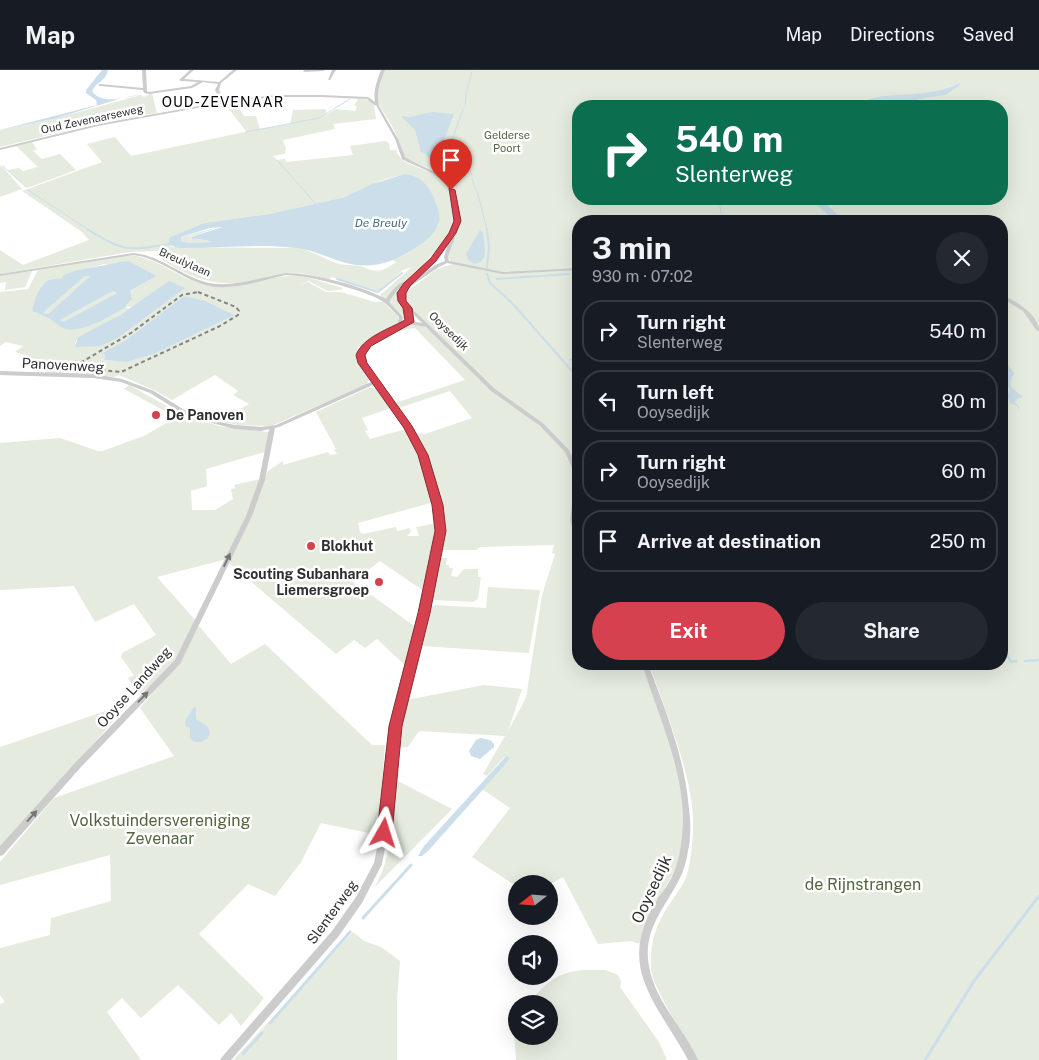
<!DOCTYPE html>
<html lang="en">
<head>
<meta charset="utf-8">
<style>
	:root { --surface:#171b24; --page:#242831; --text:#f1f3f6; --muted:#9ea1a6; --line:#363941; --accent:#d5414f }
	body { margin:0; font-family:"Public Sans",sans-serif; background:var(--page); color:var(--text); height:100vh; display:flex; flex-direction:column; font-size:19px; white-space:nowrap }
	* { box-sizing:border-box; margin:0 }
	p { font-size:16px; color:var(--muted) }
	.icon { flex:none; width:28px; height:28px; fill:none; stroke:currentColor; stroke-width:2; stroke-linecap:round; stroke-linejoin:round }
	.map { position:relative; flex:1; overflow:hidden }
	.sheet { position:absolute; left:572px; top:145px; width:436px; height:455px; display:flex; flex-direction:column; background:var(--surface); border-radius:20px; box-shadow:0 5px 20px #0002 }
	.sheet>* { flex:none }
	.guide { position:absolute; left:572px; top:30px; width:436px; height:105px; border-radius:20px; box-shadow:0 5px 20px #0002; background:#0b6e4f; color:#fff; overflow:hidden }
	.needle { width:32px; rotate:253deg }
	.controls { position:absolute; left:508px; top:805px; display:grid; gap:10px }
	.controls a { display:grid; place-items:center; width:50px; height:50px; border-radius:50%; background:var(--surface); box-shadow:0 5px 20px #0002; font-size:25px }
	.pin { position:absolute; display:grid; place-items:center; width:42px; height:42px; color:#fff; margin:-51px -21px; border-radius:50% 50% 50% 0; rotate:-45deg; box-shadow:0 0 5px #0007 }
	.pin .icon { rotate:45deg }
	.me { position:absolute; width:55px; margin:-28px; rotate:6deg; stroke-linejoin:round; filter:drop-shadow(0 0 4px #0008) }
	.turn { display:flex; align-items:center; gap:18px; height:105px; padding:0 20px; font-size:22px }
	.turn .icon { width:65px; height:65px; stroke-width:2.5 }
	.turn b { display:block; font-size:35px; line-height:42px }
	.round { display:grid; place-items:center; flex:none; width:52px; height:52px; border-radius:26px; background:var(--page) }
	.head { display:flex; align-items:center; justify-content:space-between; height:85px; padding:0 20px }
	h1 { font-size:30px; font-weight:700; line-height:38px }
	.primary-button { display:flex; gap:10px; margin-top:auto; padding:10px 20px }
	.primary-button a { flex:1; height:58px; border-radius:30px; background:var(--accent); color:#fff; font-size:20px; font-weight:700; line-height:58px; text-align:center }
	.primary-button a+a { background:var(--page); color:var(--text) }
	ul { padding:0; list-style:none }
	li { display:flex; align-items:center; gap:15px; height:62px; margin:0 10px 8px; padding:0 10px; border:2px solid var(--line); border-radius:20px }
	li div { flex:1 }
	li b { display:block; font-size:19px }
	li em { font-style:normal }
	header { display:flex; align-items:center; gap:30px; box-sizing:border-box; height:70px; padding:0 25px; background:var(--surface); border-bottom:1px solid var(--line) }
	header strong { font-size:24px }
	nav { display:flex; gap:28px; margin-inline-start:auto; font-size:18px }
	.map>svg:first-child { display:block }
</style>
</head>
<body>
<header>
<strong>Map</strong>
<nav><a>Map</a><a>Directions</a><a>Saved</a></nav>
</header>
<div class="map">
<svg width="1039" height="990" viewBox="0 0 1039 990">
	<rect width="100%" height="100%" fill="#fff"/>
	<path fill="#e5ebde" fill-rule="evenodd" d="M385,0H1039V990H697C687,971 653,918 651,899C650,880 653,862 663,845C669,833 679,822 685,810C691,796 692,776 693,761C696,712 665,640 649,594H1002V151H579V398C554,354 528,348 493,318C462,292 435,262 407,235L404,228L406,222L437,199L453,194L448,188C460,151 470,116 426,97C419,94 411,93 405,87C399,81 399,70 395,62C381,32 369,38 385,0ZM579,36H1002V129H579Z
		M152,23L157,43L107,51L0,77V60L57,48L141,25L144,27Z
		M355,28L369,30L374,36L376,49L333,54L335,59L283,70L286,79L285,84L273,86L277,90L285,89L286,92L353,85L350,76L385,71L389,73L390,80H396C404,105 445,90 453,134C457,154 453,161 440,176C429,189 418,199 406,211C402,214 398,222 398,228L408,248L401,255L404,251L403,246L380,225L412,197L403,200L379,221L332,207L329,209C315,206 301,202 287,203C275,204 265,208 253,211C220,218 190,209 163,190L162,182L158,181L130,182L0,204V180L23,195L89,170L82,162L22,121L102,92L87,74L115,67L131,86L245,62L246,61L225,34L235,32L244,46H256L260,59L290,54L293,40L326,39V45L336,39L355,41L357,37L354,35L358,30ZM405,104C427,121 439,122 439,154C430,170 409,185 392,190L396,192C383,202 377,203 363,197C355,194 344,196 336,193C320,187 313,181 297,178L172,177V166L204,153L269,144L345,127L379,111Z
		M32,72L37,79L33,81L42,89L60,84L76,100L27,118L8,100L19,98L23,101L38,97L16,76Z
		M0,96H2L22,119L0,127Z
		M222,156L190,167L192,169L206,170L213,172L188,173L181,171V167Z
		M128,185C157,186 182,212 210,216C238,221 261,207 289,206C309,205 324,213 343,218L341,220L327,221L309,211L299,215L308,212L326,222H341L375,232H383L397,245L399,251L394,259L357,278L359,294L369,310L366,315L271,356L238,355L219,351L249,334L233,325L238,321L215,305L172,330L154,320L119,305L115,307L45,303L48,294L15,282L23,276L6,272L0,276V222L28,219L38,200ZM104,194L157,206L129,222L132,227L126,235L130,237L140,232L184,218L118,268L101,276L75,274L78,267L107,253L129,239L125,237L86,257L62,258L50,249L32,241L42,215C49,212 58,211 63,207V205ZM184,226L209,233L235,245L154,284L127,292L104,290L105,285L102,284L126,270Z
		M32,201L25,217L5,220L6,212L0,213V206Z
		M85,206H90L48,244L43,243Z
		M113,221L117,223L64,253L60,250Z
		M410,253L419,254L430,260C452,281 472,304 496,324C524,347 557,361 573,396C583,418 561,444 579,474V594H642C662,649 695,725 681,784C675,805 661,822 651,842C646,852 644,865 639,874L631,871L598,874L563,807L549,815L516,814V816L472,787L510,738L482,719L510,688L508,685L504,687L487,706L483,704L505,666L419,661L408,677L396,678L398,662L406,630L484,615L522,619L508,661L526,628L542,525L555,484L552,483L554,475L480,477L476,480H441C450,447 431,392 415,363L425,364L472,348L450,321L399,338L395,333L465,310L415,258C402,258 367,272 363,285L368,299C366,294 362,289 363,284C364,272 399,259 410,253Z
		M129,315L179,343L174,346L124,319Z
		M368,318H376L391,338L362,348L368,360L365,361L370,369L406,359L420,386L434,432L358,453L360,462L363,464L396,457L397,461L410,458L411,462L407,466H419L416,457L437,453L436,468L425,522L380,491L353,512L417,558L408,598L377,569L365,578L354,570L336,584L229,493L250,447L268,401L283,391V395L328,382L330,385L337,384L334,380L336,379L316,342Z
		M182,344L219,356L268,362L270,364L268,381L206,399L207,416L191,421L192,440H215L233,429L231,419L235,418L234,415L260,409L248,444L227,489L157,507L196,551L179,585L158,612L137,625L128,608L134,605L121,587L122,583L156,565L134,534L95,552L74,516L0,520V373L60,368L98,381H102L144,366Z
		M442,488H447L446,495H449V498H453L451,506L457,507L464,499H478V507H481L478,529L473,532L432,530L439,490Z
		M488,517L540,520L529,583L421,576L430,537L436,535L486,538Z
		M199,556L231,594L265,574L372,675H385L378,765L321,753L301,792L275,826L248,814L199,864L264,928L241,956L231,943L219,955L178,915L141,948L122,928L107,942L141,990H0V934L5,932L0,925V878L50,865L51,848L111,831L110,785L0,815V792L54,728L174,686L140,638L180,591Z
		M129,633L0,782V677Z
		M394,709L452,739L374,818C394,786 391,745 394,709Z
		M353,862L364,871L381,877L400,891L397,929V990H233Z
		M582,900H605L618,905L621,911L620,917L659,972L667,990H516L513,948L516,944V966H549V934H527C547,914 552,904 582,900Z"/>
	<path fill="#ccdee9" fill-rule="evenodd" d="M102,0H108C107,10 96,12 92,21C103,37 126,25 141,25L122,28L57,48L0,60L97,35L96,30L86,23V20Z
		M960,13L959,16L945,25L919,29L901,36H847C860,33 873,27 885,26C911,24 936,25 960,13Z
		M432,42L454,44L441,78L463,100H459L430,88L421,82L415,60L401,46L410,47Z
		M405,104C423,106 432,120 437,136C439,142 441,149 438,155C431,173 398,190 380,194C345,201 326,181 295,178C255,173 216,179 177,178L169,174V169L172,166L204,153L269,144L345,127L372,114ZM222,157L191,167L192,169L206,170L212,172L188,173L181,171V167L210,158Z
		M809,129H821L844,151H836Z
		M480,160L483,163L485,180L484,187L481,192L474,194L468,190L466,184Z
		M128,191L157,206L130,221L132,229L126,235L128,236L101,251L86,257L71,260L62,258L50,249L32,241C36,226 41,206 60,209L63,207V205L78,200ZM85,206H90L48,244L43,243ZM113,221L117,223L64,252L60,250Z
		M169,211L185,218L118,268L101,276L75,277L78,267L120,245Z
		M184,226L205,231L235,245L154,284L127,292L104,290L105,285L101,284L126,270Z
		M1003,287L1014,303L1010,313L1012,318L1023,327L1017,329L1015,332L1019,337V340L1017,336L1010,333L1007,325L1010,320L1003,309Z
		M194,637L196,638V649L207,656L210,662L208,668L201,672H194L190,668V658L186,656L185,651Z
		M480,668L490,670L494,674V677L480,689L471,686L469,681L476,670Z
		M507,685L510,688L504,696L428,781L422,786H418L424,776Z"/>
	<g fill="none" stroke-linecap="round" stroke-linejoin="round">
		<path stroke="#ccdee9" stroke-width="1" d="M465,37L466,24L472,2
			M463,39L449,78L468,95L472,106
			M246,62L319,48L350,29
			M277,90L315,133
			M3,96L26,117
			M472,109L479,128L487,160
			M28,120L89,160
			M719,129L722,151"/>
		<path stroke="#ccdee9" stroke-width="2" d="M87,159C125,182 125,181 169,174
			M487,197L489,178L487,159
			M575,203H579
			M487,204L490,213L513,234L579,309
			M337,209L378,222L402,203
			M497,209L569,204
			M570,290L579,289"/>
		<path stroke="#ccdee9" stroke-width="2.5" d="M1002,576L1011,592L1016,591
			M1025,591L1039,590"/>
		<path stroke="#ccdee9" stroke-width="3" d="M363,848L411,795
			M270,953L350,862
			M243,984L262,963
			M925,990L974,911L1039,826"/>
		<path fill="#ccc" fill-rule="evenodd" d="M142,0H146L147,21L149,22L191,16L198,12L181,11L179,10L190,0H194L184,9L219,12L233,0H237L221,13L219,20L224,31L276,25H321L368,27L375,32C373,21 377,11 381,0H385C380,12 376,23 379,36L398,69L405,87C432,104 448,98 457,135C460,146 459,156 454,166L455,167L448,187L449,191L503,202L579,198V200L503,204L447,193L439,197L408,218L405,223L404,231L495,319L544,354L569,380L579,400V427L576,450L579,460V473L576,471L570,450L575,410L573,400L565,382L540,356L491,321L426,257L410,254C400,259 369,273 365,281C363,285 364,289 365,293L411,357L426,385L441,435L443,461L427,543L399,656L388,763L382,794L362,833L338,867L231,990H220L222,987L332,861L356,827L374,793L380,763L391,656L421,543L437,461L435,435L420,385L406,358L375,314L279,357L275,358L265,410L252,446L180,594L81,697L3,785L0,786V776L75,693L175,590L246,446L259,410L269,359L261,361L235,359L212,353L182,343L150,323L121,312L93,308L0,305V301L93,304L122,309L154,321L186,341L215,351L235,355L261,357L276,355L373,311C369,305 363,298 360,292C353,274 385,263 397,257L399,247C393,241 388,235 382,231C374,226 364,223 356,220C333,213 310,206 286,205C260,210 232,222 205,215C180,208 160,188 133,185L0,206V204L133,183C163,186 182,207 209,213C234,218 261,207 286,203C314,203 362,216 386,229C392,220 399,211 410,210C425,193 456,171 455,146C455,141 453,136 452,131C450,122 447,114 439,108C428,99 414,96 402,89L395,69L376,35H374L367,29L321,27H276L236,31L98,56L0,80V78L98,54L221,32L215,20L218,14L203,12L192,18L149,24L144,23L143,20L100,16L98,15L100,14L143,18ZM448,174L444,187L445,191L435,195L415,210ZM407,214L401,223L400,231L422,253L409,251L402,254L403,247L389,232L397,220Z
			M304,0H325L323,1L305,2L303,1Z
			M332,0H336L330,10H328Z
			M1002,225C1016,231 1039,245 1039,261H1037L1023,241L1002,228Z
			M642,594H648C666,641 685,689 689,739C691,753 691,768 688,781C687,789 684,799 681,806C666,837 642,859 649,896C655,932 684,958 698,990H688C674,963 654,939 644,911C633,880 642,855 658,828C664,820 670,812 674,802C680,788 682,770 683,754C684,698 658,646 642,594Z"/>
		<path stroke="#848484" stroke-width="2" stroke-dasharray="4 3" stroke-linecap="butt" d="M198,222L236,237L239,241L238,245L220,256L121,302L77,298L80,293L131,263L182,225Z"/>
	</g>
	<defs><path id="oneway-solid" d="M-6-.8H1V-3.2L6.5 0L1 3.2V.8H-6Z" transform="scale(1.25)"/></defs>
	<g fill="#767676">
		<use href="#oneway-solid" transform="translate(227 490) rotate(-64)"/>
		<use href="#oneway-solid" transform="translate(143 627) rotate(-46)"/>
		<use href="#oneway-solid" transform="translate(32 746) rotate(-48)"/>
	</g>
	<path fill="#d5414f" stroke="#8a2a33" d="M449,118L455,120L461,151L456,163L436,191L410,216L406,223V231L412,238L414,252L371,276L365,285L367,293L412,356L428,385L443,435L446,461L430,543L402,656L392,763L389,767L384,769L379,767L377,763L389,656L418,543L435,461L432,435L418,385L404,358L358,293L356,285C363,267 389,259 405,250L403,238L398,231L397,223L404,213L431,188L449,163L454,151Z"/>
	<g fill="#d5414f" stroke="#fff" stroke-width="2">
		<circle cx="156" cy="345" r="5"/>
		<circle cx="311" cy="476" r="5"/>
		<circle cx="379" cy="512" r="5"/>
	</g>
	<g text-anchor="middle" stroke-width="5" stroke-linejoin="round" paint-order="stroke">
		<g font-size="11" fill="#2f2f2f" stroke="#fff">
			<text transform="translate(92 49) rotate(-12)" y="4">Oud Zevenaarseweg</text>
			<text transform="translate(185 192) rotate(24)" y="4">Breulylaan</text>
			<text transform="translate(449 261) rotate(44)" y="4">Ooysedijk</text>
		</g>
		<g font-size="11" fill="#536640" stroke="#fff">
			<text x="507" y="69">Gelderse<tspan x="507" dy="13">Poort</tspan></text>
		</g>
		<g font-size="12" font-style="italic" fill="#44708a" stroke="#fff">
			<text x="381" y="157">De Breuly</text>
		</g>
		<g font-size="14" letter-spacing="1" fill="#000" stroke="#fff">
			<text x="223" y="37">OUD-ZEVENAAR</text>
		</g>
		<g font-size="14" fill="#2f2f2f" stroke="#fff">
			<text transform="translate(63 295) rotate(3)" y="5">Panovenweg</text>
			<text transform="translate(134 617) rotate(-48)" y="5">Ooyse Landweg</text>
			<text transform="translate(332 842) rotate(-54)" y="5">Slenterweg</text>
		</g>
		<g font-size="14" font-weight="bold" fill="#2f2f2f" stroke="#fff" text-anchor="start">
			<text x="166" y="350">De Panoven</text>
			<text x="321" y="481">Blokhut</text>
			<text x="369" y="509" text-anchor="end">Scouting Subanhara<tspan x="369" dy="16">Liemersgroep</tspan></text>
		</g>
		<g font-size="16" fill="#536640" stroke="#fff">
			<text x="160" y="756">Volkstuindersvereniging<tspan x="160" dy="18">Zevenaar</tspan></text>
			<text x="863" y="820">de Rijnstrangen</text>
		</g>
		<g font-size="16" fill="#2f2f2f" stroke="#fff">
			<text transform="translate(651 819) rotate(-65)" y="6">Ooysedijk</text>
		</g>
	</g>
</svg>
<div class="controls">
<a><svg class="needle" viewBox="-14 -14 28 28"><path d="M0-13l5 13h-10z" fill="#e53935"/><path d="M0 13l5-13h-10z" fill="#9ea1a6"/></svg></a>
<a><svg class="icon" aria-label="sound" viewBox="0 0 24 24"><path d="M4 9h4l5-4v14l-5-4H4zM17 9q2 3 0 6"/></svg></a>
<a><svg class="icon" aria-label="layers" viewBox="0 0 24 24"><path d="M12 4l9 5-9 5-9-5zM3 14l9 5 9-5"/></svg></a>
</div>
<div class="pin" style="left:451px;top:120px;background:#d93025"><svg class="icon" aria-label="arrive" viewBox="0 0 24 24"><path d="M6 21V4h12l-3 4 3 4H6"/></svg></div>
<svg class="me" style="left:384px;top:763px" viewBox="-20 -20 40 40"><path d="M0-17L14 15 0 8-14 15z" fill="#d5414f" stroke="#fff" stroke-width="4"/></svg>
<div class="guide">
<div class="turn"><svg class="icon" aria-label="right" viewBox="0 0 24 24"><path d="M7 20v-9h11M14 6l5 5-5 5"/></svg><div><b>540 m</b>Slenterweg</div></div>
</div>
<section class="sheet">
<div class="head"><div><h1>3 min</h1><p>930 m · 07:02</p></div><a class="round"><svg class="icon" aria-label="close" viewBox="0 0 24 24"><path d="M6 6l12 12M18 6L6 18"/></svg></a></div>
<ul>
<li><svg class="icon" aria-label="right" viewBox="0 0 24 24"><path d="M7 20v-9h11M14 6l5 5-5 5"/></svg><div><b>Turn right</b><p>Slenterweg</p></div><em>540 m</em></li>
<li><svg class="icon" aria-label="left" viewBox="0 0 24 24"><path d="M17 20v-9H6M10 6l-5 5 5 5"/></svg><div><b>Turn left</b><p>Ooysedijk</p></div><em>80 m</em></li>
<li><svg class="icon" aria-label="right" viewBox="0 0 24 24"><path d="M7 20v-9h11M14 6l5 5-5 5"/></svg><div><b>Turn right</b><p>Ooysedijk</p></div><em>60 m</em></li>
<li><svg class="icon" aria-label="arrive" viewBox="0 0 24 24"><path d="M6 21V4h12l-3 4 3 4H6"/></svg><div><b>Arrive at destination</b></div><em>250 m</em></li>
</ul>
<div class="primary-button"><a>Exit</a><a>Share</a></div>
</section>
</div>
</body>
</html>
